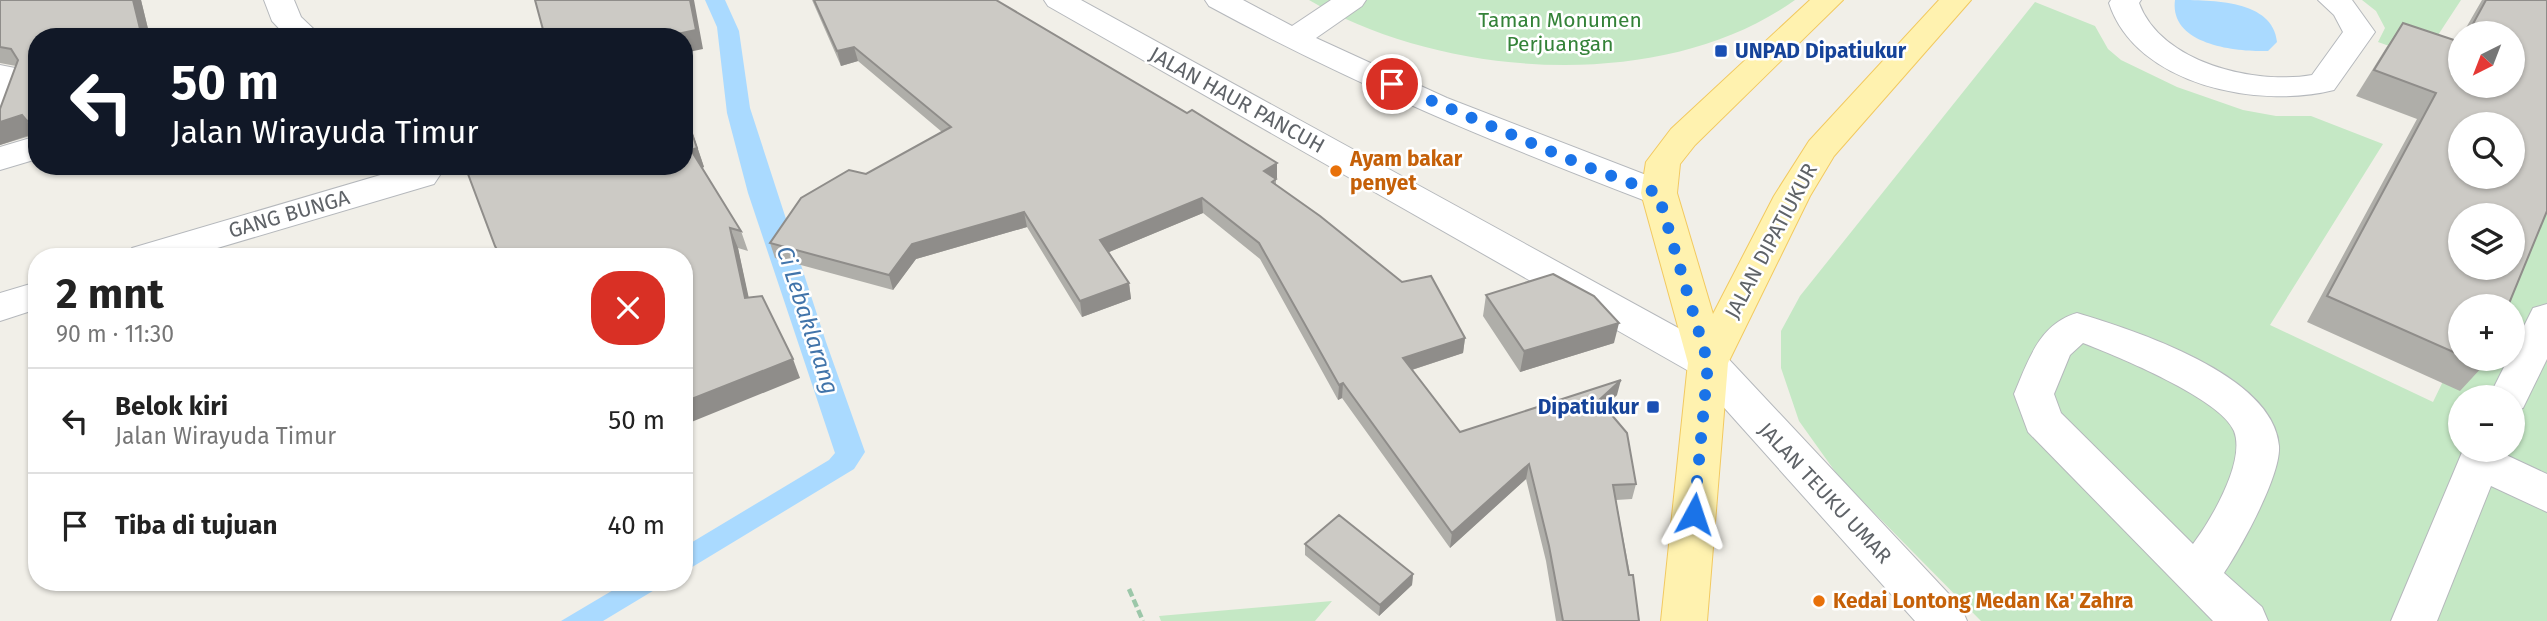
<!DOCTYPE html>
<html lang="id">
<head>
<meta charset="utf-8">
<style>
	:root { --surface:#fff; --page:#f2f2f2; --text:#222; --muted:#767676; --line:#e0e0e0 }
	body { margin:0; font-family:"Fira Sans",sans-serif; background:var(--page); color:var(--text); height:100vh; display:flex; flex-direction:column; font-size:26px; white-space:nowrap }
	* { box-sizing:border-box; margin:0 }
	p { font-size:23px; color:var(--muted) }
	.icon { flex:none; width:38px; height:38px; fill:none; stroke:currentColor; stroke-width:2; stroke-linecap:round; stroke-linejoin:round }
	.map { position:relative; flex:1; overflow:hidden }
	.panel { position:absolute; left:28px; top:248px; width:665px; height:343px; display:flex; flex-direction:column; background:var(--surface); border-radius:28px; box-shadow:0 2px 5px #0004 }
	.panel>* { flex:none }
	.guide { position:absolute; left:28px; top:28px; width:665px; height:147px; border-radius:28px; box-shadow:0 2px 5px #0004; background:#111827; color:#fff; overflow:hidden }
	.needle { width:46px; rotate:222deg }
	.tools { position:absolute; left:2448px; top:21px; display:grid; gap:14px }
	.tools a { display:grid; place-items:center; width:77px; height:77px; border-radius:50%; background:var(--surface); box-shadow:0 2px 5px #0004; font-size:35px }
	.pin { position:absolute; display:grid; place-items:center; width:60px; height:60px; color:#fff; margin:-30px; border:4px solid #fff; border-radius:50%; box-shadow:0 2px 7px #0007 }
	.me { position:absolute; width:77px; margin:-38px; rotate:5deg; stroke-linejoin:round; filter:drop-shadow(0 0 5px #0008) }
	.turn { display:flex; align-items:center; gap:24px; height:147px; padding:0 28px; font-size:32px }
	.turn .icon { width:91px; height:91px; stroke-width:2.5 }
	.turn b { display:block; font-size:49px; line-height:60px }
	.round { display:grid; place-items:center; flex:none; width:74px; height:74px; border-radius:28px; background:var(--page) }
	.summary { display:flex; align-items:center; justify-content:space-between; height:119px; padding:0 28px }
	h1 { font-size:42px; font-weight:700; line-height:52px }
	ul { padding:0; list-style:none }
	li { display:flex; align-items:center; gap:21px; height:105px; padding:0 28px; border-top:2px solid var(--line) }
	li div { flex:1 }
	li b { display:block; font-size:26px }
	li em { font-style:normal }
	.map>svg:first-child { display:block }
</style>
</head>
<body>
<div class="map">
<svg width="2547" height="621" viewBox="0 0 2547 621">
	<rect width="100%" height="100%" fill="#f1efe8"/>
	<path fill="#c5e8c5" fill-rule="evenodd" d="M1309,0H1795C1664,94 1444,79 1309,0Z
		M2362,0H2461L2423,58L2378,42L2385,28L2376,11Z
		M2035,2L2095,26L2108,49L2121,60L2177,87L2243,110L2276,116H2311L2383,144L2270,325L2433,402L2460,346V359H2513V306H2480L2513,268L2547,207V621H1981L1839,477L1799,421L1781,368V331L1800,296ZM2460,397H2513V450H2460Z
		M1332,601L1315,621H1161L1159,616Z"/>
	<path fill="#aadaff" d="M705,0H725L739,31L750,108L826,342L865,452L854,469L684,572V547L829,460L835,453L748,193L727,113L717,27Z
		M2175,0C2213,0 2273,0 2277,42L2268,51C2236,52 2169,45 2175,0Z
		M625,583H666L603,621H561Z"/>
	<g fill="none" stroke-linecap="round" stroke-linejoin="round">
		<defs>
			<path id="minor" d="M264,0H294L301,17L322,37H287L272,21Z
				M1044,0H1081L1722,352L1961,607L1967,621H1915L1694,374L1048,6Z
				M1205,0H1243L1292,26L1331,0H1366L1362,6L1316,38L1447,98L1672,185L1677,193L1672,201L1659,205L1646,201C1497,144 1350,83 1209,6Z
				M2111,0H2141L2139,3C2161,63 2255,85 2312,75L2343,32L2334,15L2318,0H2352L2375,32L2334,90C2260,109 2136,86 2109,3Z
				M0,65L25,70L30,77L12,127L0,130Z
				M37,136V159L0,170V147Z
				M411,166H446L434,184L187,257H126L132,248Z
				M37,282V309L0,321V293Z
				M2547,304V359L2523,408L2513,411V397H2489L2508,359H2513V348L2533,308Z
				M2077,313C2134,330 2274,375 2279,446C2281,476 2241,547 2224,573L2262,607L2268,621H2213L2028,432L2014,394C2028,361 2039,324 2077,313ZM2083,343C2117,356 2221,399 2234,431C2246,461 2211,520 2193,544L2061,413L2054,394L2070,355Z
				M2463,450H2505L2504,454L2547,474V512L2491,486L2437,621H2391Z"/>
			<path id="major" d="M1810,0H1843L1695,145L1680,164L1677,193L1713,314L1774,196L1809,141L1939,0H1971L1834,156L1810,196L1728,363L1707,621H1661L1688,363L1641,193L1646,162L1671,129Z"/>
		</defs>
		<use href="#minor" stroke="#b5b8bc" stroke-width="2"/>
		<use href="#major" stroke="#f2c960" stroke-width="2"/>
		<path stroke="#9cc7a9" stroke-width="4.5" stroke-dasharray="8 3.5" stroke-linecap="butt" d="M1129,589L1143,621"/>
		<use href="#minor" fill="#fff" fill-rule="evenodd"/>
		<use href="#major" fill="#fff2af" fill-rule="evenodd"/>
	</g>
	<path fill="#afaea9" d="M0,0H141L150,37H37V134L0,145V109L16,66L0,63Z
		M812,0H996L1277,178L1276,179V185L1465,338L1463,353L1412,370L1460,432L1617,395L1605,407L1636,484L1632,499L1616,500L1639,621H1556L1546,561L1526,479L1450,548L1342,398L1338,400L1260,259L1203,213L1109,252L1129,283L1131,299L1082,317L1027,227L916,259L893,290L775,258L770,243L866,174L942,132L858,61L841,66Z
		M2482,0H2547L2460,306V359H2486L2484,365L2460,391L2307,322L2417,119L2356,96L2386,48L2403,23L2459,42L2460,39V86L2513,33H2463Z
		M684,108L704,167L702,168L741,231L748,251L738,248L748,297L800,378L465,166H684Z
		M1486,295L1614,343L1520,372L1483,316Z
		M1305,544L1413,574L1412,585L1379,616L1305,555Z"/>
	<path fill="#8f8d8a" d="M133,0H141L150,37H142Z
		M690,0H694L703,49L684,53V37H663Z
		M854,47L858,61L841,66L837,51Z
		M684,108L704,167L699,169L691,150Z
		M22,115L36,133L0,145V122Z
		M37,119V133L27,121Z
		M1277,163V178L1264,186V171Z
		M1202,198L1203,213L1102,255L1100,240Z
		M1024,212L1027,227L916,259L893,290L889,275L912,244Z
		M730,228L738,248L753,317L745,298Z
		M1129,283L1131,299L1082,317L1080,301Z
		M1619,323L1614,343L1520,372L1524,351Z
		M1465,338L1463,353L1402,373L1403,358Z
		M793,359L800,378L684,425V402Z
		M1621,380L1617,395L1596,415L1599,400Z
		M1343,383L1342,398L1338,400L1339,385Z
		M1529,464L1526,479L1450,548L1452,533Z
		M1413,574L1412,585L1379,616L1380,605Z
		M580,583H590L583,588Z"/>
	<path fill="#cccac5" stroke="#8f8d8a" stroke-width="2" fill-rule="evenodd" d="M0,0H133L142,37H37V119L27,121L22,115L0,122V109L18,60L11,49L0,47Z
		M535,0H690L696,30L663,37H545Z
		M814,0H996L1187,113L1192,110L1277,163L1264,171L1276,179L1272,182L1320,216L1402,282L1431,276L1465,338L1403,358L1460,432L1621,380L1599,400L1627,433L1636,484L1613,485L1629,575H1633L1639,621H1563L1549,546L1529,464L1452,533L1343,383L1339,385L1259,243L1202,198L1100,240L1129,283L1080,301L1024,212L912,244L889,275L770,243L801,198L849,170L866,174L951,127L854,47L837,51Z
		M2486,0H2547V211L2508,306H2460V355L2327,296L2436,93L2374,70L2403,23L2460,42V86H2513V33H2468ZM2460,124H2513V177H2460ZM2460,215H2513V268H2460Z
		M684,110L697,148L691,150L741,231L730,228L745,298L762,296L793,359L684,402V257H501L495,246L465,166H684Z
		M1553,274L1594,296L1619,323L1524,351L1486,295Z
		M2470,359H2486L2484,365Z
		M1339,515L1413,574L1380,605L1305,544Z"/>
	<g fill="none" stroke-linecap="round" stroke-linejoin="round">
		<path stroke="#1a73e8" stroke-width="12" stroke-dasharray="0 21.6" d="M1392,84L1590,168L1658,193L1708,363L1694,514"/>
	</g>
	<g fill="#1a4fb4" stroke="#fff" stroke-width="2.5">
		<rect x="1714" y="44" width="14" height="14" rx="3.5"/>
		<rect x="1646" y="400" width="14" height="14" rx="3.5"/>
	</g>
	<g fill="#e8710a" stroke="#fff" stroke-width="2.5">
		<circle cx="1336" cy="171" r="7"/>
		<circle cx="1819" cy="601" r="7"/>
	</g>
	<g text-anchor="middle" stroke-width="5" stroke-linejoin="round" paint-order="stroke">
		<g font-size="21" fill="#348238" stroke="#fff">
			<text x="1560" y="27">Taman Monumen<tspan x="1560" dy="24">Perjuangan</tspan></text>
		</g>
		<g font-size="21" font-weight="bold" fill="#164399" stroke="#fff" text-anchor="start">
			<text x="1735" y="58">UNPAD Dipatiukur</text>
			<text x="1639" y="414" text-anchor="end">Dipatiukur</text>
		</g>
		<g font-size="21" fill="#5f6368" stroke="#fff">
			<text transform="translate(1237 100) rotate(29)" y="7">JALAN HAUR PANCUH</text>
			<text transform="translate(289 214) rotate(-16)" y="7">GANG BUNGA</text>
			<text transform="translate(1771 241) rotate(-62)" y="7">JALAN DIPATIUKUR</text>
			<text transform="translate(1825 493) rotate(47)" y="7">JALAN TEUKU UMAR</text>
		</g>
		<g font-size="21" font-weight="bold" fill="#c56008" stroke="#fff" text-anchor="start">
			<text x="1350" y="166">Ayam bakar<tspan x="1350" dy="24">penyet</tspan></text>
			<text x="1833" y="608">Kedai Lontong Medan Ka' Zahra</text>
		</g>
		<g font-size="23" font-style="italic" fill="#4174aa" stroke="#fff">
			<text transform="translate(808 320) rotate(72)" y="8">Ci Lebaklarang</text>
		</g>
	</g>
</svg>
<div class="tools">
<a><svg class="needle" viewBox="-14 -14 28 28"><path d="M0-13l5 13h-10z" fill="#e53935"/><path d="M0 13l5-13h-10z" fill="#767676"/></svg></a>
<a><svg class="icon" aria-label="search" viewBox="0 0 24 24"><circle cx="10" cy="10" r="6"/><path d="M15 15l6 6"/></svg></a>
<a><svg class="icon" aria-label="layers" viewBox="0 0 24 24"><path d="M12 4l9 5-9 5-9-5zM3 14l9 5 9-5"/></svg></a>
<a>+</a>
<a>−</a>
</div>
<div class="pin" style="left:1392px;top:84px;background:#d93025"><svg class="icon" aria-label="arrive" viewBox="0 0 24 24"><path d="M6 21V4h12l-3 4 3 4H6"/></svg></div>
<svg class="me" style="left:1694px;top:514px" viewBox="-20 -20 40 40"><path d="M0-17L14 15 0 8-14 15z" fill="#1a73e8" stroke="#fff" stroke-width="4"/></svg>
<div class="guide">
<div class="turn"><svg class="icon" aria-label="left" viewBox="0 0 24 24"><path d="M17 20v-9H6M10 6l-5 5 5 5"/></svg><div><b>50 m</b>Jalan Wirayuda Timur</div></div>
</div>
<section class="panel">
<div class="summary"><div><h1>2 mnt</h1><p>90 m · 11:30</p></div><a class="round" style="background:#d93025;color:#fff"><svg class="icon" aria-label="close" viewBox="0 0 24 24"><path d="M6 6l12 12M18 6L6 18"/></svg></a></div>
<ul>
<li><svg class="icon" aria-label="left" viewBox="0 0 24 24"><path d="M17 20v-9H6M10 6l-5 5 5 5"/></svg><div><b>Belok kiri</b><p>Jalan Wirayuda Timur</p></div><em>50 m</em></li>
<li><svg class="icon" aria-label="arrive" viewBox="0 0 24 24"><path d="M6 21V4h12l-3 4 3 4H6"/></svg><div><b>Tiba di tujuan</b></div><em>40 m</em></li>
</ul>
</section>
</div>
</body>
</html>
